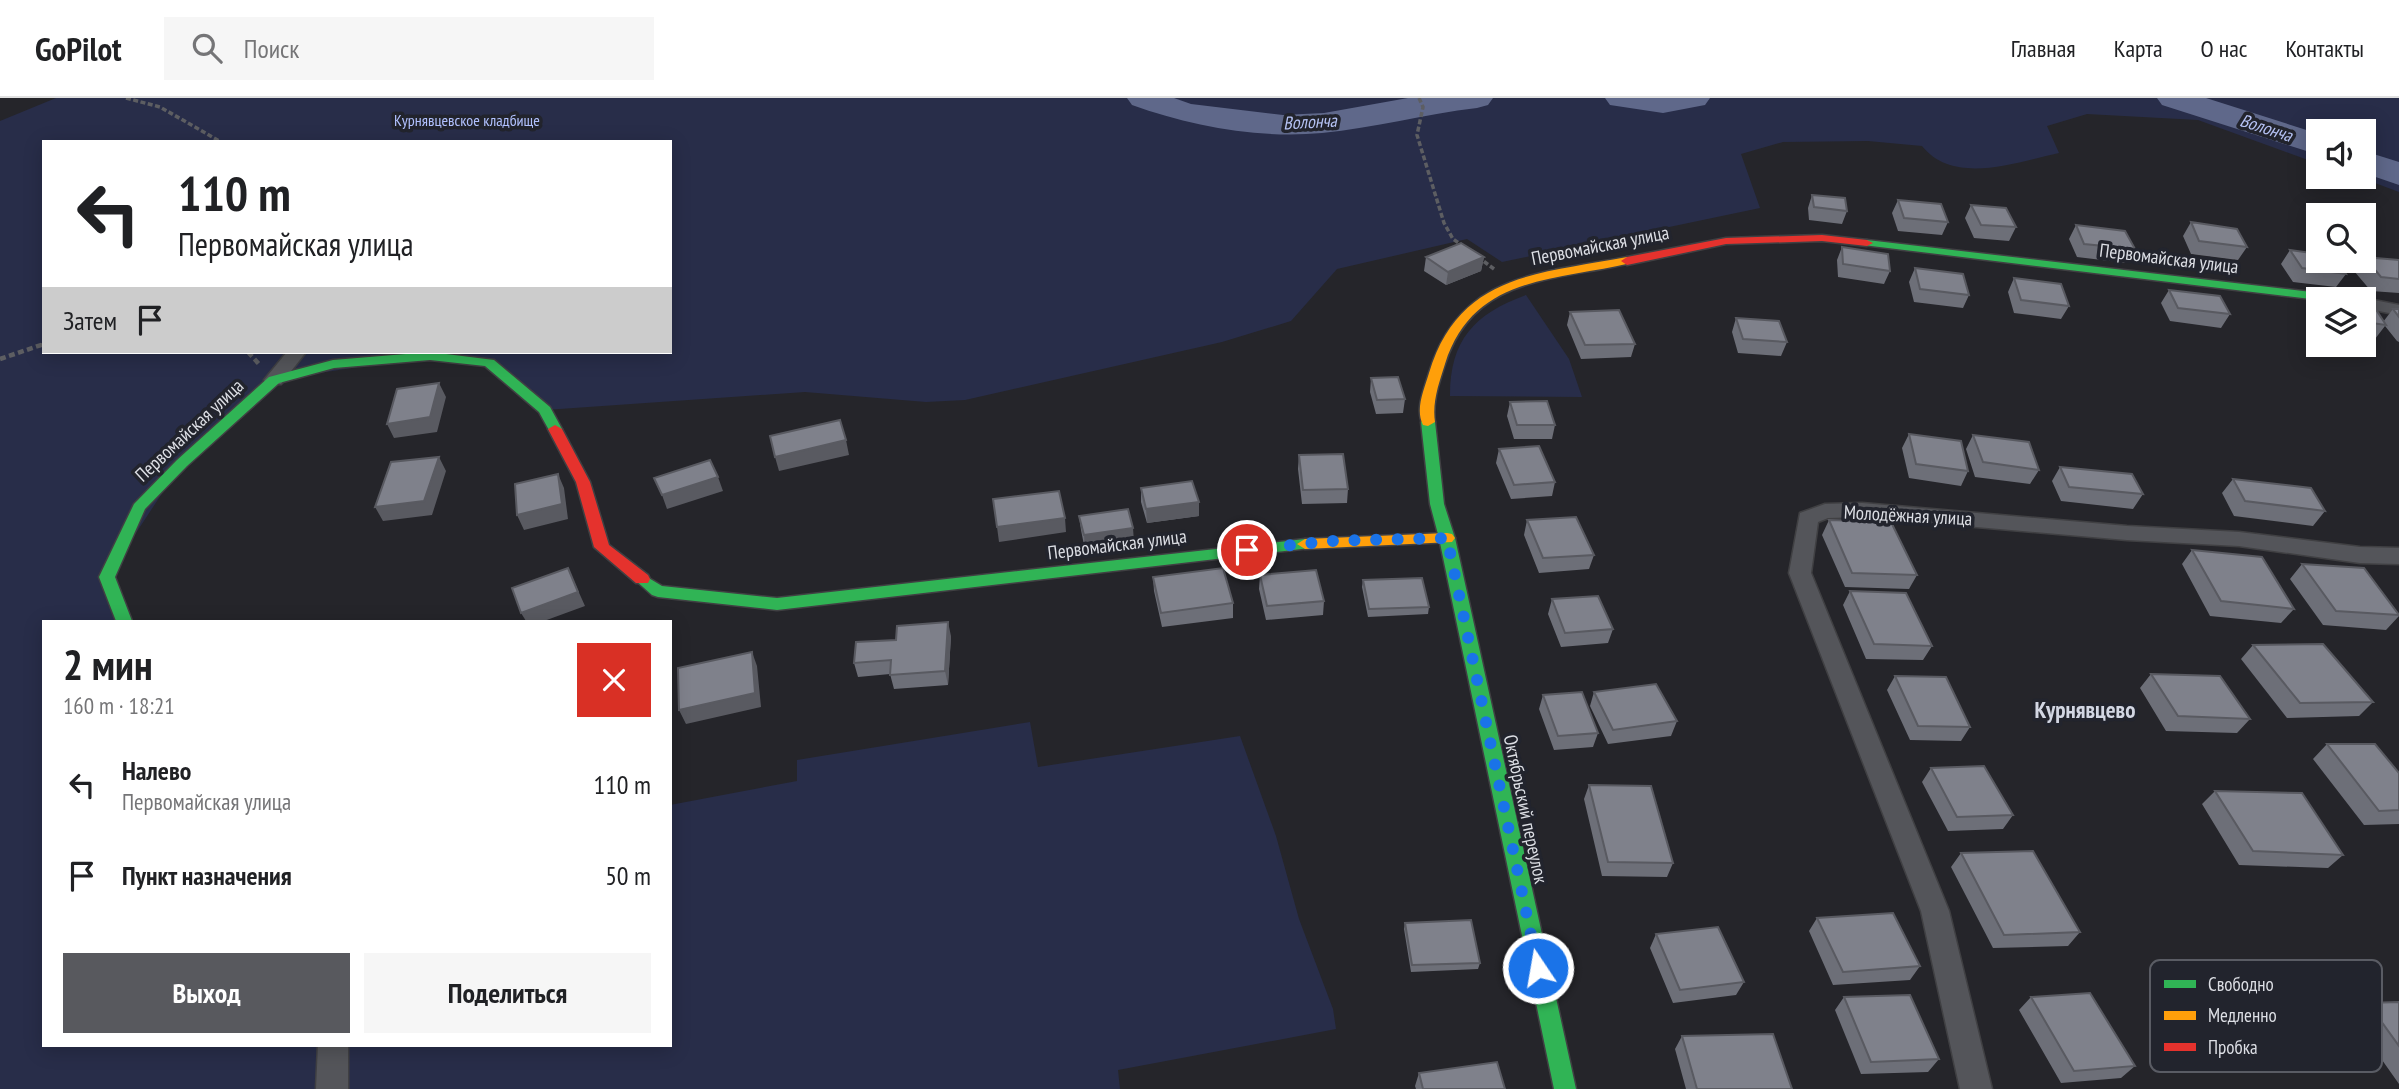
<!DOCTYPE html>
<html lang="ru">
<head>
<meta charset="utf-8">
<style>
	:root { --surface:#fff; --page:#f6f6f6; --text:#202124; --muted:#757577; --line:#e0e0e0; --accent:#58595e }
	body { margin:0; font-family:"PT Sans Narrow",sans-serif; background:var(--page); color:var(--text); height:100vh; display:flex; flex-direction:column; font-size:26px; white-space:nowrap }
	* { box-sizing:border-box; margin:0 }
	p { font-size:23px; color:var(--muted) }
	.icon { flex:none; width:38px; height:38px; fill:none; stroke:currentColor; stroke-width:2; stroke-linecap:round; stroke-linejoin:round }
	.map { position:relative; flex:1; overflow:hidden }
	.panel { position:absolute; left:42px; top:522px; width:630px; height:427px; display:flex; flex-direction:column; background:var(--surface); border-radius:0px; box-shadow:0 4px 18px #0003 }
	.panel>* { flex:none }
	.hud { position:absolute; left:42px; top:42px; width:630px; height:214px; border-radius:0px; box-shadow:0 4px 18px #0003; background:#fff; color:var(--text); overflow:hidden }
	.fabs { position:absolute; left:2306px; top:21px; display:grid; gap:14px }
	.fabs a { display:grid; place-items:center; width:70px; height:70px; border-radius:0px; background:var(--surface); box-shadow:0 4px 18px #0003; font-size:35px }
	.pin { position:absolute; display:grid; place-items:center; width:60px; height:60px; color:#fff; margin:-30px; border:4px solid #fff; border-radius:50%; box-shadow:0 2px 7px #0007 }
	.me { position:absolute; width:77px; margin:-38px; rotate:348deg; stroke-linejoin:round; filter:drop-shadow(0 0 5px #0008) }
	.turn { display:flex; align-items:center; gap:24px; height:147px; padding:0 21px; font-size:32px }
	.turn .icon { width:91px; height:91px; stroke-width:2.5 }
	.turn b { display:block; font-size:49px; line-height:60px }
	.then { display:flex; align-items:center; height:66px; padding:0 21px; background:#0003; gap:14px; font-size:26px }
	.round { display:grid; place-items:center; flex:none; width:74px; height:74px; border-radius:0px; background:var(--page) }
	.summary { display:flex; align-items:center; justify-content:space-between; height:119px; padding:0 21px }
	h1 { font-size:42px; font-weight:700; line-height:52px }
	.action { display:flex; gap:14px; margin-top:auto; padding:14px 21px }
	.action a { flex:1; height:80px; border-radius:0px; background:var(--accent); color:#fff; font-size:28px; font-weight:700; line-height:80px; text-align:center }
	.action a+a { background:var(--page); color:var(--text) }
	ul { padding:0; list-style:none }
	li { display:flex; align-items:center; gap:21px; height:91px; padding:0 21px }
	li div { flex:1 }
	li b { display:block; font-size:26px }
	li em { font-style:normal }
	header { display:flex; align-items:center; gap:42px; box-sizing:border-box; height:98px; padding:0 35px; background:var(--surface); border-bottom:2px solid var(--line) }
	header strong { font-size:33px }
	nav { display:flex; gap:38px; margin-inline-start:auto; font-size:24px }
	.search { width:490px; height:63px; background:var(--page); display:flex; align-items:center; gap:18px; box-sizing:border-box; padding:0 24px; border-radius:0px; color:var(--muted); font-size:26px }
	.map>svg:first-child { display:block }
</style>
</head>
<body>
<header>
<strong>GoPilot</strong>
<div class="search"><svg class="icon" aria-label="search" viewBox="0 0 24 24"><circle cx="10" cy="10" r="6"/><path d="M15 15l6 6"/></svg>Поиск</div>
<nav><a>Главная</a><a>Карта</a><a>О нас</a><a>Контакты</a></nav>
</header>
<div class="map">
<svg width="2399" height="991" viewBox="0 0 2399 991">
	<rect width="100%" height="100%" fill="#25252a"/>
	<path fill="#282d49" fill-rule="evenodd" d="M56,0H2399V94L2359,79H2364V33H2319V66L2198,22L2087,16L2047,28L2059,55C2016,64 1954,88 1922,48L1868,43L1783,44L1741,56L1760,110L1502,164L1467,141L1337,171L1291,223L1222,244L965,302L926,304L805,294L545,312L489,265L430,258L274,282L182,365L107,479L124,523H44V947H670V707L797,683V662L1030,624L1038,669L1240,638L1276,738L1299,821L1333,911L1336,931L1118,972L1120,991H0V23ZM44,44H670V254H44Z
		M1526,197L1569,261L1582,299L1450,298C1450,242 1474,216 1526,197Z"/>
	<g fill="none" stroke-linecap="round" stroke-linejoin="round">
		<path fill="#5f688a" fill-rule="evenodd" d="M1127,0H1174L1191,6L1283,17L1324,15L1408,0H1493L1488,7L1477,10C1425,16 1374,30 1322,35C1258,41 1191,28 1132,7Z
			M1605,0H1710L1705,7L1663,15L1610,7Z
			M2157,0H2206L2319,36V57L2162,7Z
			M2364,53L2399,64V87L2364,75Z"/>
		<defs>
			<path id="street" d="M2364,200L2399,207V217L2364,210V201H2358Z
				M287,254H306L281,286H267L264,282Z
				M1862,405L2127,428L2239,434L2360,449L2399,450V466L2360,465L2239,448L2127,442L1862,419L1828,420L1818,424L1811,475L1949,813L1992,991H1960L1921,813L1789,475L1800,415L1825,406Z
				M318,947H348V991H316Z"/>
			<path id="fast" d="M1867,142L2337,197L2343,201L2319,202L1863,147V143Z
				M430,254L494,262L550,309L562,331L560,334H550L539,314L485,268L430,262L334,270L279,285L187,368L145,411L115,479L132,523H116L99,479L134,406L177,362L269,279L333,262Z
				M1428,320L1435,324L1444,406L1455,440L1576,991H1554L1439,440L1430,406L1421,324Z
				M1305,441L1313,446L1310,450L777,512L658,499L652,497L634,481L642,476L662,488L777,500Z"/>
			<path id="slow" d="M1627,159L1633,163L1631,165C1555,183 1473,177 1445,266C1439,285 1432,304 1435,324L1428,328L1423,327C1415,311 1424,292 1429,275C1459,175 1539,176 1627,159Z
				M1447,435L1452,436L1455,440L1452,444L1305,451L1297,446L1305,441Z"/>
			<path id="jam" d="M1822,137L1867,142L1873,145L1867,148L1822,143L1726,146L1627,167L1621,163L1627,159L1726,140Z
				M555,327L562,331L590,384L609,447L648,477L650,481L648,485H636L594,449L576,384L548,331Z"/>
		</defs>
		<use href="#street" stroke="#404043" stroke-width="3"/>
		<use href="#fast" stroke="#404043" stroke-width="3"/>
		<use href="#slow" stroke="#404043" stroke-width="3"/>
		<use href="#jam" stroke="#404043" stroke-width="3"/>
		<path stroke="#5d5e62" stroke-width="3.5" stroke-dasharray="5 2.5" stroke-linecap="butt" d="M126,0L160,9L221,44
			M1419,0L1423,9L1417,37L1444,125L1453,141L1463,148
			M1478,159L1494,171
			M39,248L44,246"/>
		<path stroke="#5d5e62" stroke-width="4.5" stroke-dasharray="6 3.5" stroke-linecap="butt" d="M248,254L259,266
			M0,261L44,246"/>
		<use href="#street" fill="#54555a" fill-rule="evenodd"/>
		<use href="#fast" fill="#30b455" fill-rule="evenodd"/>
		<use href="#slow" fill="#ff9f0a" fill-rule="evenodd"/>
		<use href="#jam" fill="#e5322d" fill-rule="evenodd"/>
	</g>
	<path fill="#6d6f78" d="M1812,97L1847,113L1842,126L1809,122L1808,110Z
		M1898,102L1948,124L1942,137L1898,133L1892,115Z
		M1971,107L2016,129L2009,143L1974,140L1965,120Z
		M2191,124L2247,149L2238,162L2191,156L2183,138Z
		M2076,127L2135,151L2127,165L2077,159L2069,141Z
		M1842,149L1890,173L1884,186L1838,179L1837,162Z
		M2290,152L2346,176L2336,189L2293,184L2281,166Z
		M1426,159H1484L1481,173L1446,187L1424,173Z
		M2364,159L2399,162V195L2371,193L2354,173L2361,163H2364Z
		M1915,170L1969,197L1963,210L1914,204L1909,184Z
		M2014,180L2069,208L2061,221L2014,215L2008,194Z
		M2169,192L2230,216L2221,230L2170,223L2161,205Z
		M2364,209L2383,224L2393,211H2399V244L2397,243L2385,228L2375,241L2364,239Z
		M1570,214L1635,246L1631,259L1581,261L1567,227Z
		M1736,220L1787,244L1781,258L1738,255L1732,234Z
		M1371,280L1405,301L1403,315L1376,316L1370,294Z
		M1510,304L1555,327L1552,341H1514L1507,318Z
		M1909,336L1968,373L1961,388L1909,380L1902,350Z
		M1973,337L2039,372L2030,386L1975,379L1966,351Z
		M1499,351L1555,384L1552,398L1511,401L1496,365Z
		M1299,357L1348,391L1347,405L1302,406L1298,371Z
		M2060,369L2143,396L2133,411L2061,403L2052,383Z
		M2233,381L2325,413L2313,428L2234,418L2222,395Z
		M1141,390L1199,418L1147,425L1141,404Z
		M1079,418L1134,444L1085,452L1081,432Z
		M1527,422L1594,457L1589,471L1539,475L1524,437Z
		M1829,422L1917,477L1909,491L1845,489L1822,437Z
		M2192,452L2294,511L2281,525L2210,518L2182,466Z
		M2302,466L2399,517V518L2386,532L2323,527L2290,481Z
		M1260,477L1324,503L1323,517L1266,522L1259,491Z
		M1153,479L1233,505V520L1162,529L1154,493Z
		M1363,482L1429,509L1428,516L1368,519L1362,489Z
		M1850,493L1932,548L1923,562L1866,561L1843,507Z
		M1552,501L1613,531L1608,545L1561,549L1548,516Z
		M951,538L948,587L894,591L890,576L858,579L854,565Z
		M2253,547L2373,604L2359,618L2287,620L2241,561Z
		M2151,576L2250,621L2237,635L2166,633L2140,590Z
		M1895,578L1970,629L1961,643L1910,642L1887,592Z
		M1594,594L1677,623L1671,638L1608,646L1590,608Z
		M1543,597L1598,635L1593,649L1554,652L1539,611Z
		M2327,646L2399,675V726L2364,727L2313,661Z
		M1931,670L2013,717L2003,731L1948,733L1922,684Z
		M1589,687L1673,765L1667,779L1602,778L1584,701Z
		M2215,693L2343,757L2328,770L2239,767L2202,706Z
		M1961,755L2080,834L2068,848L1993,850L1951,769Z
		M1817,820L1920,868L1910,882L1833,887L1809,833Z
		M1405,825L1480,865L1478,871L1411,874L1404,831Z
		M1656,836L1744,884L1736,897L1673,905L1650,850Z
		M1844,899L1939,961L1928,974L1861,976L1835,912Z
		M2031,899L2135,968L2121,980L2061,985L2019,912Z
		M2399,904V986L2351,918L2368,905Z
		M1682,938L1792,991H1686L1675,951Z
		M1419,975L1505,991H1416L1415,988Z"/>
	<path fill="#595a61" d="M1484,159L1481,173L1446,187L1448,174Z
		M439,285L446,299L437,334L394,340L387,326Z
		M846,342L849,357L779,373L775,359Z
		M439,359L446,373L432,417L383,423L375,409Z
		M558,376L564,390L568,421L524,432L517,417Z
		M718,379L723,393L667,411L662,397Z
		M1199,404V418L1147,425L1146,411Z
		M1065,420L1066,434L999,444L997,429Z
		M1133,430L1134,444L1085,452L1084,437Z
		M568,470L585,508L544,523H526L521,515Z
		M948,524L951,538L948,587L945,573Z
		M752,554L757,568L761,609L686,626L679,612Z"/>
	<path fill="#7f818b" stroke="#595a61" stroke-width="2" d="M1812,97L1845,100L1847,113L1814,109Z
		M1898,102L1941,106L1948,124L1904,120Z
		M1971,107L2006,110L2016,129L1981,127Z
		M2191,124L2237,131L2247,149L2199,143Z
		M2076,127L2125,133L2135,151L2084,146Z
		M1461,145L1484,159L1448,174L1426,159Z
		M1842,149L1888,156L1890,173L1843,166Z
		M2290,152L2319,156V163H2337L2346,176L2302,170Z
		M2364,159L2399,162V181L2381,179Z
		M1915,170L1963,176L1969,197L1920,191Z
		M2014,180L2061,186L2069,208L2021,202Z
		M2169,192L2220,198L2230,216L2178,210Z
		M2364,209L2375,210L2386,227L2364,224Z
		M2393,211H2399V219Z
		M1619,212L1635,246L1585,247L1570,214Z
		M1736,220L1779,223L1787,244L1743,241Z
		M1398,279L1405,301L1377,302L1371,280Z
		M439,285L430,319L387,326L397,291Z
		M1547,303L1555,327H1517L1510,304Z
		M840,322L846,342L775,359L770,338Z
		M1909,336L1961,343L1968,373L1916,366Z
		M1973,337L2029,344L2039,372L1983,364Z
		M1539,348L1555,384L1514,387L1499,351Z
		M1343,356L1348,391L1303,392L1299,357Z
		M439,359L424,403L375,409L391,364Z
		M710,362L718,379L662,397L654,380Z
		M2060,369L2132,376L2143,396L2069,389Z
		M558,376L562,406L517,417L515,386Z
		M2233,381L2311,390L2325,413L2245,403Z
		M1192,383L1199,404L1146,411L1141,390Z
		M1059,393L1065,420L997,429L993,401Z
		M1128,411L1133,430L1084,437L1079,418Z
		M1576,419L1594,457L1543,460L1527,422Z
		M1829,422L1891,424L1917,477L1852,475Z
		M2192,452L2262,459L2294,511L2221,503Z
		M2302,466L2364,470L2399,517L2336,513Z
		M568,470L578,494L521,515L512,490Z
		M1223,470L1233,505L1161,515L1153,479Z
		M1316,472L1324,503L1267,508L1260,477Z
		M1422,480L1429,509L1369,511L1363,482Z
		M1850,493L1906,495L1932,548L1874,546Z
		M1598,498L1613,531L1565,535L1552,501Z
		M948,524L945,573L890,577L891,562L854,565L856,544L896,542L897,528Z
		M2323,546L2373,604L2300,605L2253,547Z
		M752,554L755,595L679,612L678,570Z
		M2151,576L2220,578L2250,621L2178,618Z
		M1895,578L1946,579L1970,629L1918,628Z
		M1656,586L1677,623L1613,632L1594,594Z
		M1582,594L1598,635L1558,638L1543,597Z
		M2327,646H2375L2399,675V712L2379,713Z
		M1984,668L2013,717L1957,719L1931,670Z
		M1589,687L1651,688L1673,765L1608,764Z
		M2215,693L2302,695L2343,757L2253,753Z
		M2033,753L2080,834L2004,837L1961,755Z
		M1893,815L1920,868L1843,874L1817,820Z
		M1471,822L1480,865L1412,867L1405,825Z
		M1718,829L1744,884L1680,892L1656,836Z
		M2090,895L2135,968L2074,973L2031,899Z
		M1910,897L1939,961L1871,964L1844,899Z
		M2399,904V948L2368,905Z
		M1773,936L1792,991H1697L1682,938Z
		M1497,964L1505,991H1423L1419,975Z"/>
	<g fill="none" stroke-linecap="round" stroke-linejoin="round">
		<path stroke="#1a73e8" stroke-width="12" stroke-dasharray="0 21.6" d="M1247,452L1330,443L1447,440L1538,870"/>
	</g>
	<g text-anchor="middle" stroke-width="7" stroke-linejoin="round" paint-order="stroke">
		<g font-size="16" fill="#b1c1fe" stroke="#22242d">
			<text x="467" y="28">Курнявцевское кладбище</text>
		</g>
		<g font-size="18" font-style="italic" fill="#b6c3f4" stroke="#22242d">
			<text transform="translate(1310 24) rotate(-3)" y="6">Волонча</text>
			<text transform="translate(2266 30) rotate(18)" y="6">Волонча</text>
		</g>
		<g font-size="19" fill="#dddfe5" stroke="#22242d">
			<text transform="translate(1600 147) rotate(-11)" y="7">Первомайская улица</text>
			<text transform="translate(2169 160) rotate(7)" y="7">Первомайская улица</text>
			<text transform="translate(189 332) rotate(-43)" y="7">Первомайская улица</text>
			<text transform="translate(1908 417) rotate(3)" y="7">Молодёжная улица</text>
			<text transform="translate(1117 446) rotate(-7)" y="7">Первомайская улица</text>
			<text transform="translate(1526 711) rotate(78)" y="7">Октябрьский переулок</text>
		</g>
		<g font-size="23" font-weight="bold" fill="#d3d7e3" stroke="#22242d">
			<text x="2085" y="620">Курнявцево</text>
		</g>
	</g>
	<rect x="2150" y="862" width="232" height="112" rx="10" fill="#22242d" stroke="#5a5c64" stroke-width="2"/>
	<rect x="2164" y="882" width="32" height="8" fill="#30b455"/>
	<rect x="2164" y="913" width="32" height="9" fill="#ff9f0a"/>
	<rect x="2164" y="945" width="32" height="8" fill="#e5322d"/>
	<g font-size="19" fill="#dddfe5">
		<text x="2208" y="893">Свободно</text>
		<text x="2208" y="924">Медленно</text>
		<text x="2208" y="956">Пробка</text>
	</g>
</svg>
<div class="fabs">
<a><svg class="icon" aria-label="sound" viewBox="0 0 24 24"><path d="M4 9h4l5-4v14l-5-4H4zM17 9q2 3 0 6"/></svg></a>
<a><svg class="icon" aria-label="search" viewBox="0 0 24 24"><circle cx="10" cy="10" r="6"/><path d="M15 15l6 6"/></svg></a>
<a><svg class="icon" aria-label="layers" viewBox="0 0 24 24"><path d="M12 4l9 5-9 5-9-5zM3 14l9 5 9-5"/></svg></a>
</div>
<div class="pin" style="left:1247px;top:452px;background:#d93025"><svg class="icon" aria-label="arrive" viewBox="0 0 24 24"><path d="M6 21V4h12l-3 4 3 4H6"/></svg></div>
<svg class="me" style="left:1538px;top:870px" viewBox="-20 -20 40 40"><circle r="17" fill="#1a73e8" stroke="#fff" stroke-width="3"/><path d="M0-11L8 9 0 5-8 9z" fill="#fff"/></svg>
<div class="hud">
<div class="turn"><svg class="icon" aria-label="left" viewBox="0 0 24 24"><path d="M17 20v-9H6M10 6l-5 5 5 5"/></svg><div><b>110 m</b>Первомайская улица</div></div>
<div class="then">Затем<svg class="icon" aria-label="arrive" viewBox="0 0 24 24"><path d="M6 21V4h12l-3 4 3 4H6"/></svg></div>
</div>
<section class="panel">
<div class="summary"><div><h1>2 мин</h1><p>160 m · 18:21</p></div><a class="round" style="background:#d93025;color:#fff"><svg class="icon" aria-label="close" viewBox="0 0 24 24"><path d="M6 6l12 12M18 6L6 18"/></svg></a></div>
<ul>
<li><svg class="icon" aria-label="left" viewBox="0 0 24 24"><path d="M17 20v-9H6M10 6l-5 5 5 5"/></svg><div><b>Налево</b><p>Первомайская улица</p></div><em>110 m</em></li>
<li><svg class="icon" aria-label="arrive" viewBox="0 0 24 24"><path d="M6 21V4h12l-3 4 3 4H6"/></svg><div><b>Пункт назначения</b></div><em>50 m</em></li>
</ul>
<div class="action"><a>Выход</a><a>Поделиться</a></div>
</section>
</div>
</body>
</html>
